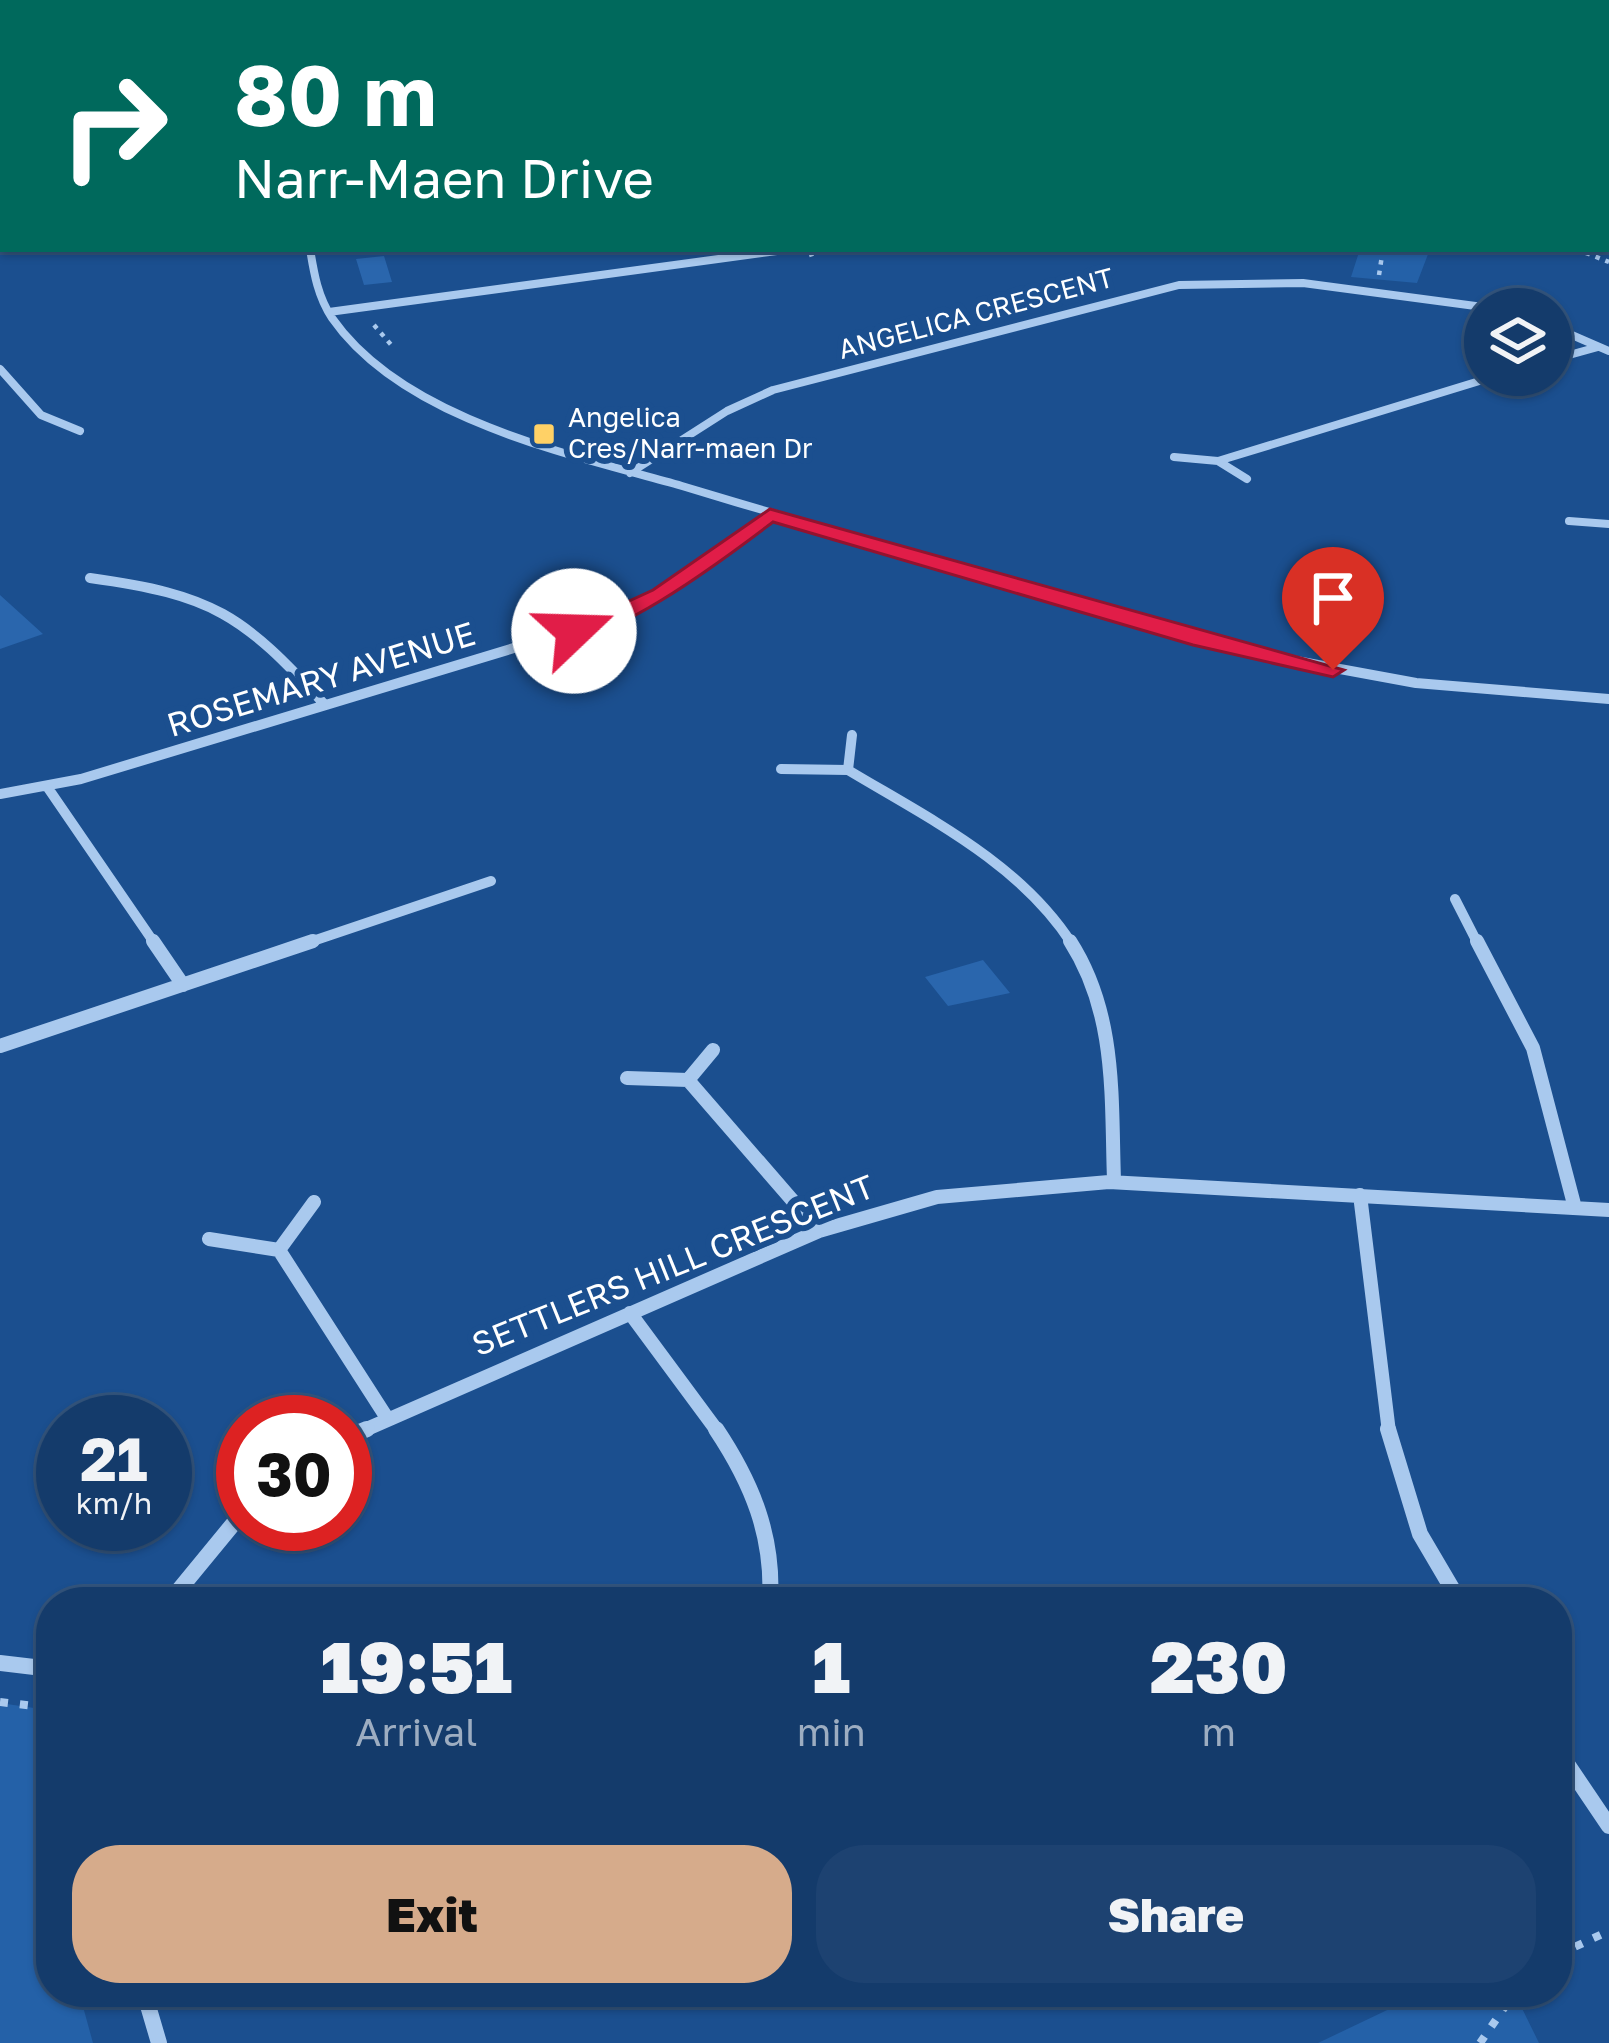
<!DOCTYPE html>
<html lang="en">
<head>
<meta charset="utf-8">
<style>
	:root { --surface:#143b6b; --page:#1d4271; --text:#f1f3f6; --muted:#9dadc1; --line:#33557e; --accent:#d6ab8b }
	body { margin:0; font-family:"Golos Text",sans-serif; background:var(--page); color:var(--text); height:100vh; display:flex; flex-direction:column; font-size:45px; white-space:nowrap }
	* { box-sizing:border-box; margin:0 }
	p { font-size:39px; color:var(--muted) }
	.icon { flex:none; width:66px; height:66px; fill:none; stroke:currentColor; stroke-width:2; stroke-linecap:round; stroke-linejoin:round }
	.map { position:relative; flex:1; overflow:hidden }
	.side { position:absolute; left:36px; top:1587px; width:1536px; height:420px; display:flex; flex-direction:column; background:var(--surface); border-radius:48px; box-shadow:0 3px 9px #0004,0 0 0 3px var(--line) }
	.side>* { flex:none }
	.top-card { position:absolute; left:0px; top:0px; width:1611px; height:252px; box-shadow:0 3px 9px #0004,0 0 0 3px var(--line); background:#00695c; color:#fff; overflow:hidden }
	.controls { position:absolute; left:1464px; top:288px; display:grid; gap:24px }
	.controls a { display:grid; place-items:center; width:108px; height:108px; border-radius:50%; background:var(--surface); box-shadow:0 3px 9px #0004,0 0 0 3px var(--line); font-size:60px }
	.speed { position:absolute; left:36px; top:1395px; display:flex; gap:24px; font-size:60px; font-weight:700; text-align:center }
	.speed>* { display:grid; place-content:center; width:156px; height:156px; border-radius:50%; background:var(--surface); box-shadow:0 3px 9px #0004,0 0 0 3px var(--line); line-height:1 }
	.speed small { font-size:30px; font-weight:400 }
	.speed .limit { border:18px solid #d22; background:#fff; color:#111 }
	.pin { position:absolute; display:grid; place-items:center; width:102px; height:102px; color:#fff; margin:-123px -51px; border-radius:50% 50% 50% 0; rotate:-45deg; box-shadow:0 0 12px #0007 }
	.pin .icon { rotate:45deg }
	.me { position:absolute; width:132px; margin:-66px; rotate:69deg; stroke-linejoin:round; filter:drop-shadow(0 0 9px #0008) }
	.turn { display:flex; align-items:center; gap:42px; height:252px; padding:0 36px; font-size:54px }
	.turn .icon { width:156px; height:156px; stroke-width:2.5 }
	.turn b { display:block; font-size:84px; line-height:102px }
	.eta { display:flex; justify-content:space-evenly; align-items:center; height:204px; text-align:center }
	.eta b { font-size:72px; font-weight:800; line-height:84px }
	.button { display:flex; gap:24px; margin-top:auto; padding:24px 36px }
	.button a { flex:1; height:138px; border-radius:48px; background:var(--accent); color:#111; font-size:48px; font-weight:800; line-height:138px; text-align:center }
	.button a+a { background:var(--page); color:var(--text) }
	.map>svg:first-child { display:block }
</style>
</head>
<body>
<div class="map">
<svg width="1609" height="2043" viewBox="0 0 1609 2043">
	<rect width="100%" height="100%" fill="#1b4f8f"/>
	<path fill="#2461a8" d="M1360,249H1430L1417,283L1351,277Z
		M0,1703L41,1709L51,1719L46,1844L51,1992H79L93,2043H0Z
		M1425,1992H1514L1539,2043H1318Z"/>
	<path fill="#2a66ad" d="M384,256L392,282L364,285L356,259Z
		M0,595L43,634L0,649Z
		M983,960L1010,993L948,1006L925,977Z"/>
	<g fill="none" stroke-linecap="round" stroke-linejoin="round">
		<path stroke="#a9c9ee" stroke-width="3" stroke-dasharray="3 4.5" stroke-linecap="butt" d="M1035,0L1042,3
			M292,3L308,0
			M513,3H617"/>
		<path stroke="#a9c9ee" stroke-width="4.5" stroke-dasharray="4.5 6" stroke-linecap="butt" d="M1576,249L1609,262
			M809,255L828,249
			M1379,275L1383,249
			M374,325L393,347"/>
		<path stroke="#a9c9ee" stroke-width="8" stroke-dasharray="8 12" stroke-linecap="butt" d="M0,1702L51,1708
			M1557,1955L1609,1931
			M1480,2043L1515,1992"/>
		<path stroke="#a9c9ee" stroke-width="6" d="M1199,0L1207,3
			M636,3L641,0
			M835,3L845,0"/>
		<path stroke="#a9c9ee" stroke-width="8" d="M310,249C314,274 318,297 332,318C403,420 570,454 682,486C761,510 840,533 920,556
			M329,312L792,249
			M1551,326L1609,351
			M1551,360L1598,347
			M0,369L41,415L80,431
			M1174,457L1218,461L1247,479
			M1218,461L1499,375
			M630,473L727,411L773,390L1179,285L1303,283L1498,309
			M1569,521L1609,524
			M713,556L770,515"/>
		<path stroke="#a9c9ee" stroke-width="10" d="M909,553L1253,653L1416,683L1609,699
			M90,578C213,595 242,614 325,705
			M781,769L848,770L852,735
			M848,770C928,818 1020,863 1072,944
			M48,788L155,944
			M0,794L81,779L600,622L660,594L717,553
			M1455,899L1478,944
			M304,944L491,881"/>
		<path stroke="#a9c9ee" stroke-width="14" d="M153,941L183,985
			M1070,941C1117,1014 1111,1097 1114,1180
			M1477,941L1533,1048L1575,1208
			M0,1046L313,941
			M627,1078L688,1080L713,1050
			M688,1080L819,1231
			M1360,1195L1389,1432
			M209,1239L279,1250L314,1202
			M279,1250L387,1418
			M630,1313L718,1432
			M360,1432L819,1231L937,1197L1109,1182L1609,1210"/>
		<path stroke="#a9c9ee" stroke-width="16" d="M716,1429C752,1483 774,1536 770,1602
			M1388,1429L1420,1534L1460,1602
			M345,1438L367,1429
			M169,1602L243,1512
			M0,1663L51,1669
			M1557,1749L1609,1826
			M144,1992L159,2043"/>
		<path fill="#f0f6ff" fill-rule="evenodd" d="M0,36H3V46H0Z"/>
	</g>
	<path fill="#e11d48" stroke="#92132f" stroke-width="3" d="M770,509L1344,670L1333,677L1193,645L773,522C741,546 597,658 564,631L653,590Z"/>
	<rect fill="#ffd166" stroke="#1b4f8f" stroke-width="4.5" x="532" y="422" width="24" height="24" rx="6"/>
	<g text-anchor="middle" stroke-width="12" stroke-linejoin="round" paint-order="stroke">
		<g font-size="27" fill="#fff" stroke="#1b4f8f">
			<text transform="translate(976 314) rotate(-15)" y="9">ANGELICA CRESCENT</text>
		</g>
		<g font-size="27" fill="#fff" stroke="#1b4f8f" text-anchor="start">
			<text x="568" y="427">Angelica<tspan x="568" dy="31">Cres/Narr-maen Dr</tspan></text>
		</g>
		<g font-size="33" fill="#fff" stroke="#1b4f8f">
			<text transform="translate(321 679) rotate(-17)" y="12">ROSEMARY AVENUE</text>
			<text transform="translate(673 1265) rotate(-22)" y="12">SETTLERS HILL CRESCENT</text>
		</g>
	</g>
</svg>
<div class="controls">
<a><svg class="icon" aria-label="layers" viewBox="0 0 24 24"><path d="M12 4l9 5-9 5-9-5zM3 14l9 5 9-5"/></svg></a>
</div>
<div class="speed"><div>21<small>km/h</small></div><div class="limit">30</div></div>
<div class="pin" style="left:1333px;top:670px;background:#d93025"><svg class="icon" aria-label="arrive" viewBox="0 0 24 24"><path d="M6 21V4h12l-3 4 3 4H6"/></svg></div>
<svg class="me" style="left:574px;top:631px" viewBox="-20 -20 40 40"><circle r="19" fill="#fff"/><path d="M0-13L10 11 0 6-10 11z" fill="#e11d48"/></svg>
<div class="top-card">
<div class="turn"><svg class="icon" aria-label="right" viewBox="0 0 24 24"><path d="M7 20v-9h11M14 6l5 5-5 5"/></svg><div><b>80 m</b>Narr-Maen Drive</div></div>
</div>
<section class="side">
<div class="eta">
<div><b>19:51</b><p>Arrival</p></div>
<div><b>1</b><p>min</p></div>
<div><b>230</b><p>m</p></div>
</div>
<div class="button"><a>Exit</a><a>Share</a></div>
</section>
</div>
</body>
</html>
